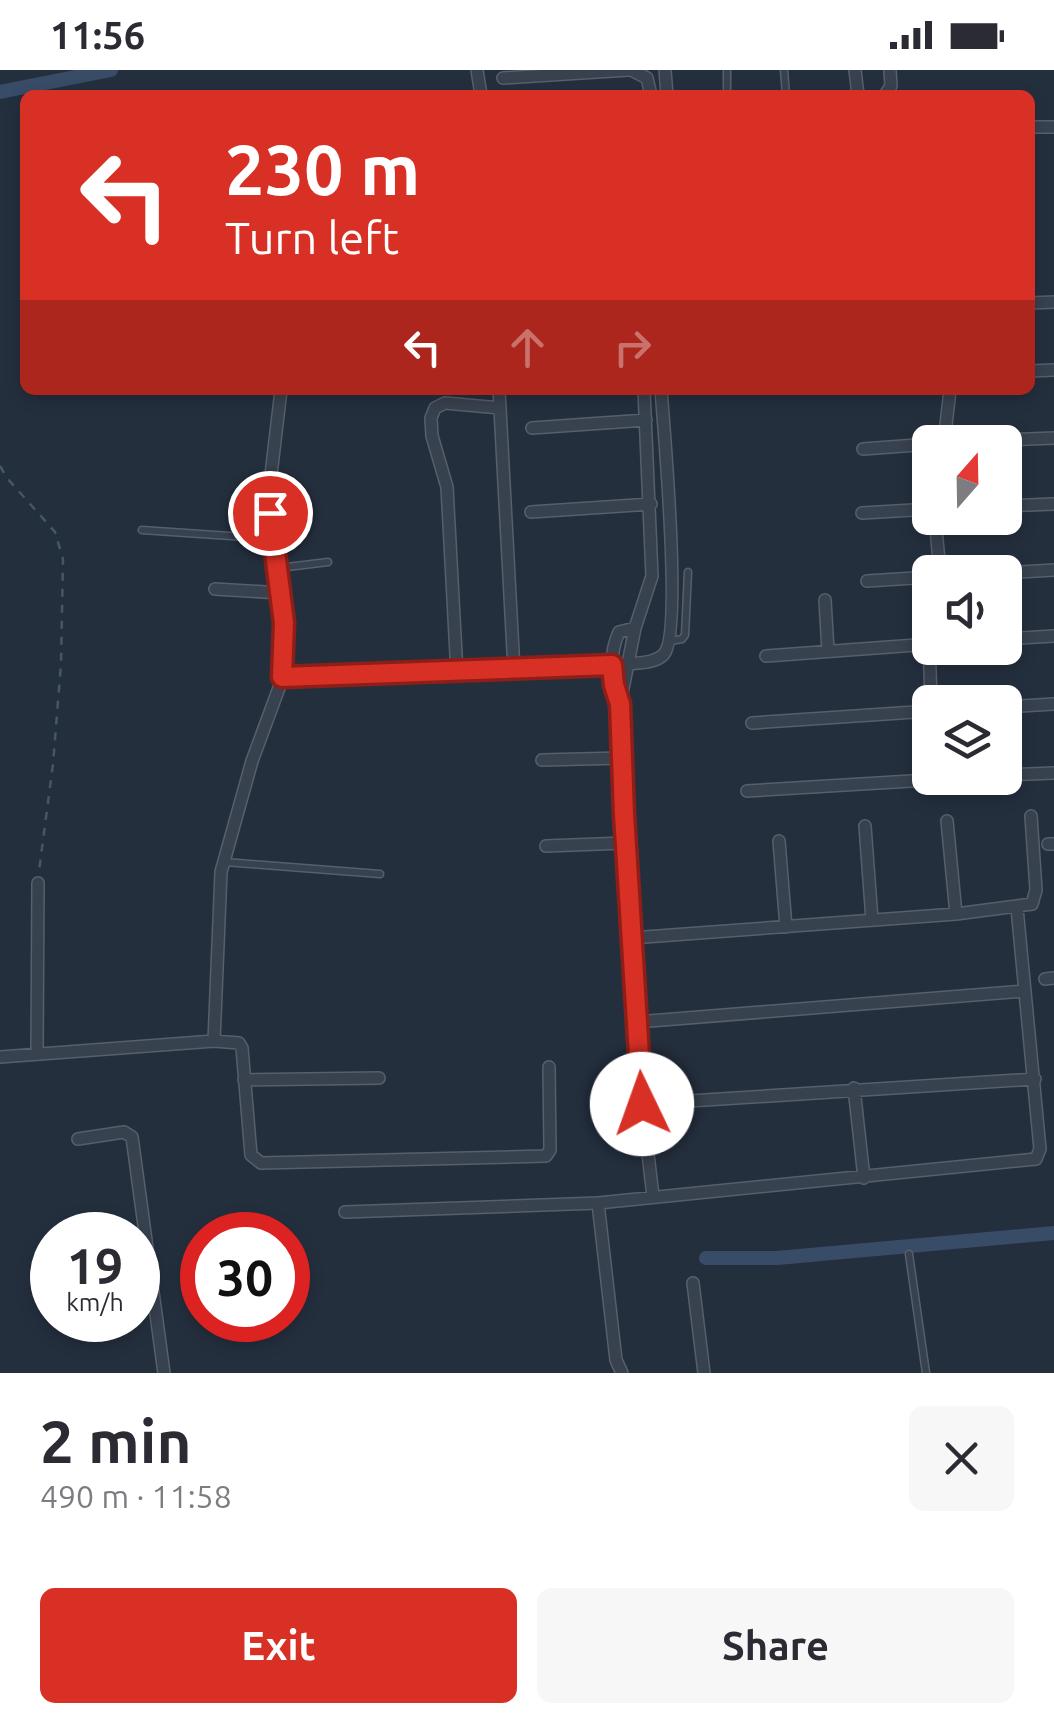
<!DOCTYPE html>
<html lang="en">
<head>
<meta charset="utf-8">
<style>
	:root { --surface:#fff; --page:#f7f7f7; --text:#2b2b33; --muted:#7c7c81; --accent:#d93025 }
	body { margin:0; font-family:Ubuntu,sans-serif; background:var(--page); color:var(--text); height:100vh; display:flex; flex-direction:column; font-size:38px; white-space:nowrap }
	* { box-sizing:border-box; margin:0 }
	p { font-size:32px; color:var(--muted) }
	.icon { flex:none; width:55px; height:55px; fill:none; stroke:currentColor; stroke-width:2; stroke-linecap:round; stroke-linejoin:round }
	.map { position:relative; height:1303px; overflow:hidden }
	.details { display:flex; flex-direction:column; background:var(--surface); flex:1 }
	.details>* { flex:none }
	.top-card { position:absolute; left:20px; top:20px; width:1015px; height:305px; border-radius:15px; box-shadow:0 5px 15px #0003; background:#d93025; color:#fff; overflow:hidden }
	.needle { width:65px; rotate:20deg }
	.fabs { position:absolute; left:912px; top:355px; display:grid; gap:20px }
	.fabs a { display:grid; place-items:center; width:110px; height:110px; border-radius:15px; background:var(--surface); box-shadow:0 5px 15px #0003; font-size:50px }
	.speed { position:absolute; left:30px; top:1142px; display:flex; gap:20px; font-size:50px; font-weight:700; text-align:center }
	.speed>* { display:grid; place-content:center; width:130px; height:130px; border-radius:50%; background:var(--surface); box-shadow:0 5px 15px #0003; line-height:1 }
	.speed small { font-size:25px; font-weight:400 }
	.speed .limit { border:15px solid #d22; background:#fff; color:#111 }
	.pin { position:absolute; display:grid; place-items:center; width:85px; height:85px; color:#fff; margin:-42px; border:5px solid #fff; border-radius:50%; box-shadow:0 2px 10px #0007 }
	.me { position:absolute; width:110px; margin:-55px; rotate:357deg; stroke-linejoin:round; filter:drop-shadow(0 0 8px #0008) }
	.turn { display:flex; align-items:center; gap:35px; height:210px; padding:0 40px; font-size:45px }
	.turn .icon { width:130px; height:130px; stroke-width:2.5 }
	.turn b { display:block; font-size:70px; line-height:85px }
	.lanes { display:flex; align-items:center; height:95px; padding:0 40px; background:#0003; justify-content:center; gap:50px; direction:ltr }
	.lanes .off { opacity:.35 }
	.round { display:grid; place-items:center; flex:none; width:105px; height:105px; border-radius:15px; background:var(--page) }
	.headline { display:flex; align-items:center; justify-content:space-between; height:170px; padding:0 40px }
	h1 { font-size:60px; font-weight:700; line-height:75px }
	.action { display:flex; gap:20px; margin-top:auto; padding:20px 40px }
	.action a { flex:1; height:115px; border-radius:15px; background:var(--accent); color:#fff; font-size:40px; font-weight:700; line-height:115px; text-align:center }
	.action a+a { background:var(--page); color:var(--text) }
	.status { display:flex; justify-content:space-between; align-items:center; height:70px; padding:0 50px; background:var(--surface); direction:ltr }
	.status svg { height:28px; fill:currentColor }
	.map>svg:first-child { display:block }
</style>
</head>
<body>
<div class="status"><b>11:56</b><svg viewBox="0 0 49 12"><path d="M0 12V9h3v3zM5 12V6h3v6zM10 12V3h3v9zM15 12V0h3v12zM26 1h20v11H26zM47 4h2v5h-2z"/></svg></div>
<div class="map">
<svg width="1054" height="1303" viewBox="0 0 1054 1303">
	<rect width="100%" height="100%" fill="#242f3e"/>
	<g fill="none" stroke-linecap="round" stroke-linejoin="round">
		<path stroke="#394c67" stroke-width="14" d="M0,22L111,0
			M706,1188H777L1054,1163"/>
		<defs>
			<path id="service" d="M727,0V25
				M784,0L786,25
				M142,460L274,469
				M279,498L328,492
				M670,571L682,569L685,565L688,502
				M225,792L380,804
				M909,1184L926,1303"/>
			<path id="minor" d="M477,0L481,25
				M631,0L647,8L651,25
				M665,0L667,25
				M855,0L858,25
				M503,8L628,0
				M885,25L891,16L890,0
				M1030,57H1054
				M1030,233L1054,232
				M1030,301L1054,300
				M499,320L514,600
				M644,320L652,506L635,558L620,634L625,773L642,1034L653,1126
				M532,358L646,350
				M944,372L950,320
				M959,372L1054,368
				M863,379L930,374
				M1005,436L1054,434
				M531,442L651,434
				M862,443L930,439
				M935,448L940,502
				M1005,503L1054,500
				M927,508L931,632
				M867,511L930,507
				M215,519L281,523
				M825,530L828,581
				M1005,569L1054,566
				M766,586L930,574
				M457,603L447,417L432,366L431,348L435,338L445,333L500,338
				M283,607L628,594C639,593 656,593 664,584C682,564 664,358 661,320
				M620,634C610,613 609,583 619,562L635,558
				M1005,637L1054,634
				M752,653L930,641
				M542,690L621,688
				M1005,705L1054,703
				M747,721L961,708
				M947,751L956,844
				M865,756L872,850
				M779,771L786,857
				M1048,774H1054
				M546,776L625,773
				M631,868L956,844L1032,834L1036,820L1031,746
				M1045,909L1054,908
				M637,952L1025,921
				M214,971L221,802L252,691L283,607L285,590V553L268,430L281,320
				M37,984L38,813
				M0,987L214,971L239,973L242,978L251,1085L261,1093L546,1086L550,1080L549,997
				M244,1010L379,1008
				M854,1018L864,1108
				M642,1034L1035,1009
				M78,1069L124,1062L132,1067L164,1303
				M345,1142L598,1133
				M693,1213L704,1303
				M622,1303L616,1290L598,1133L1036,1089L1040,1079L1017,838"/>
		</defs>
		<use href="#service" stroke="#565f6c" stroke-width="9"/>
		<use href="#minor" stroke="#565f6c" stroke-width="14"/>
		<path stroke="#44595c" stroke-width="2.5" stroke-dasharray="8 8" stroke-linecap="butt" d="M0,396L7,408L55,462L63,489L61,594L53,694L39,801"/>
		<use href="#service" stroke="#38414e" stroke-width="6"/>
		<use href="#minor" stroke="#38414e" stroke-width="11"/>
	</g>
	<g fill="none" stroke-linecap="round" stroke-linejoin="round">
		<defs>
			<path id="route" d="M270,443L284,553L282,607L612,595L614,615L620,634L624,744L642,1034"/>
		</defs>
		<use href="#route" stroke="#8d1f18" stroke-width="25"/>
		<use href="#route" stroke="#d93025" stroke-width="18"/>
	</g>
</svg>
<div class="fabs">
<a><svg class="needle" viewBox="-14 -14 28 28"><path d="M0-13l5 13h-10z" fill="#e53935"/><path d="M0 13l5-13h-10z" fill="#7c7c81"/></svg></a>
<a><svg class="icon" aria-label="sound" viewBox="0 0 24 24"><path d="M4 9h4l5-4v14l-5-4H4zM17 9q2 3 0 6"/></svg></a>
<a><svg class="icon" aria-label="layers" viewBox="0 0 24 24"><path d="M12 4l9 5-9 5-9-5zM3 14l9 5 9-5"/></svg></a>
</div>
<div class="speed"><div>19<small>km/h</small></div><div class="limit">30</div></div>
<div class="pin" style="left:270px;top:443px;background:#d93025"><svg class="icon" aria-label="arrive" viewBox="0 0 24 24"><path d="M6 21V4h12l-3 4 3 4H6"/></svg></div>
<svg class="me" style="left:642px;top:1034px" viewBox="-20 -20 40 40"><circle r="19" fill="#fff"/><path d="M0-13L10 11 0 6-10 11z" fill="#d93025"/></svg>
<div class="top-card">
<div class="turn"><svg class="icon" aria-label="left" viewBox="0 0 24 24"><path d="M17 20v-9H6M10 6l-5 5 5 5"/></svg><div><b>230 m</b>Turn left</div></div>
<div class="lanes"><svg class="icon" aria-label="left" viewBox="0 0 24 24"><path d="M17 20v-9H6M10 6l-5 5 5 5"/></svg><svg class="icon off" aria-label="ahead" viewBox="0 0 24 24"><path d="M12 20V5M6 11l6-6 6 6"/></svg><svg class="icon off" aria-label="right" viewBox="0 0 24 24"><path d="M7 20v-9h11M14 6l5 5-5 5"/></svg></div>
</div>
</div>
<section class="details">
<div class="headline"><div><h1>2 min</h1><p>490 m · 11:58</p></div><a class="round"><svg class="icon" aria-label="close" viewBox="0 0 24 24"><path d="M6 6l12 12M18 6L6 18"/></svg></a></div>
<div class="action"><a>Exit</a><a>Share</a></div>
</section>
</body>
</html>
